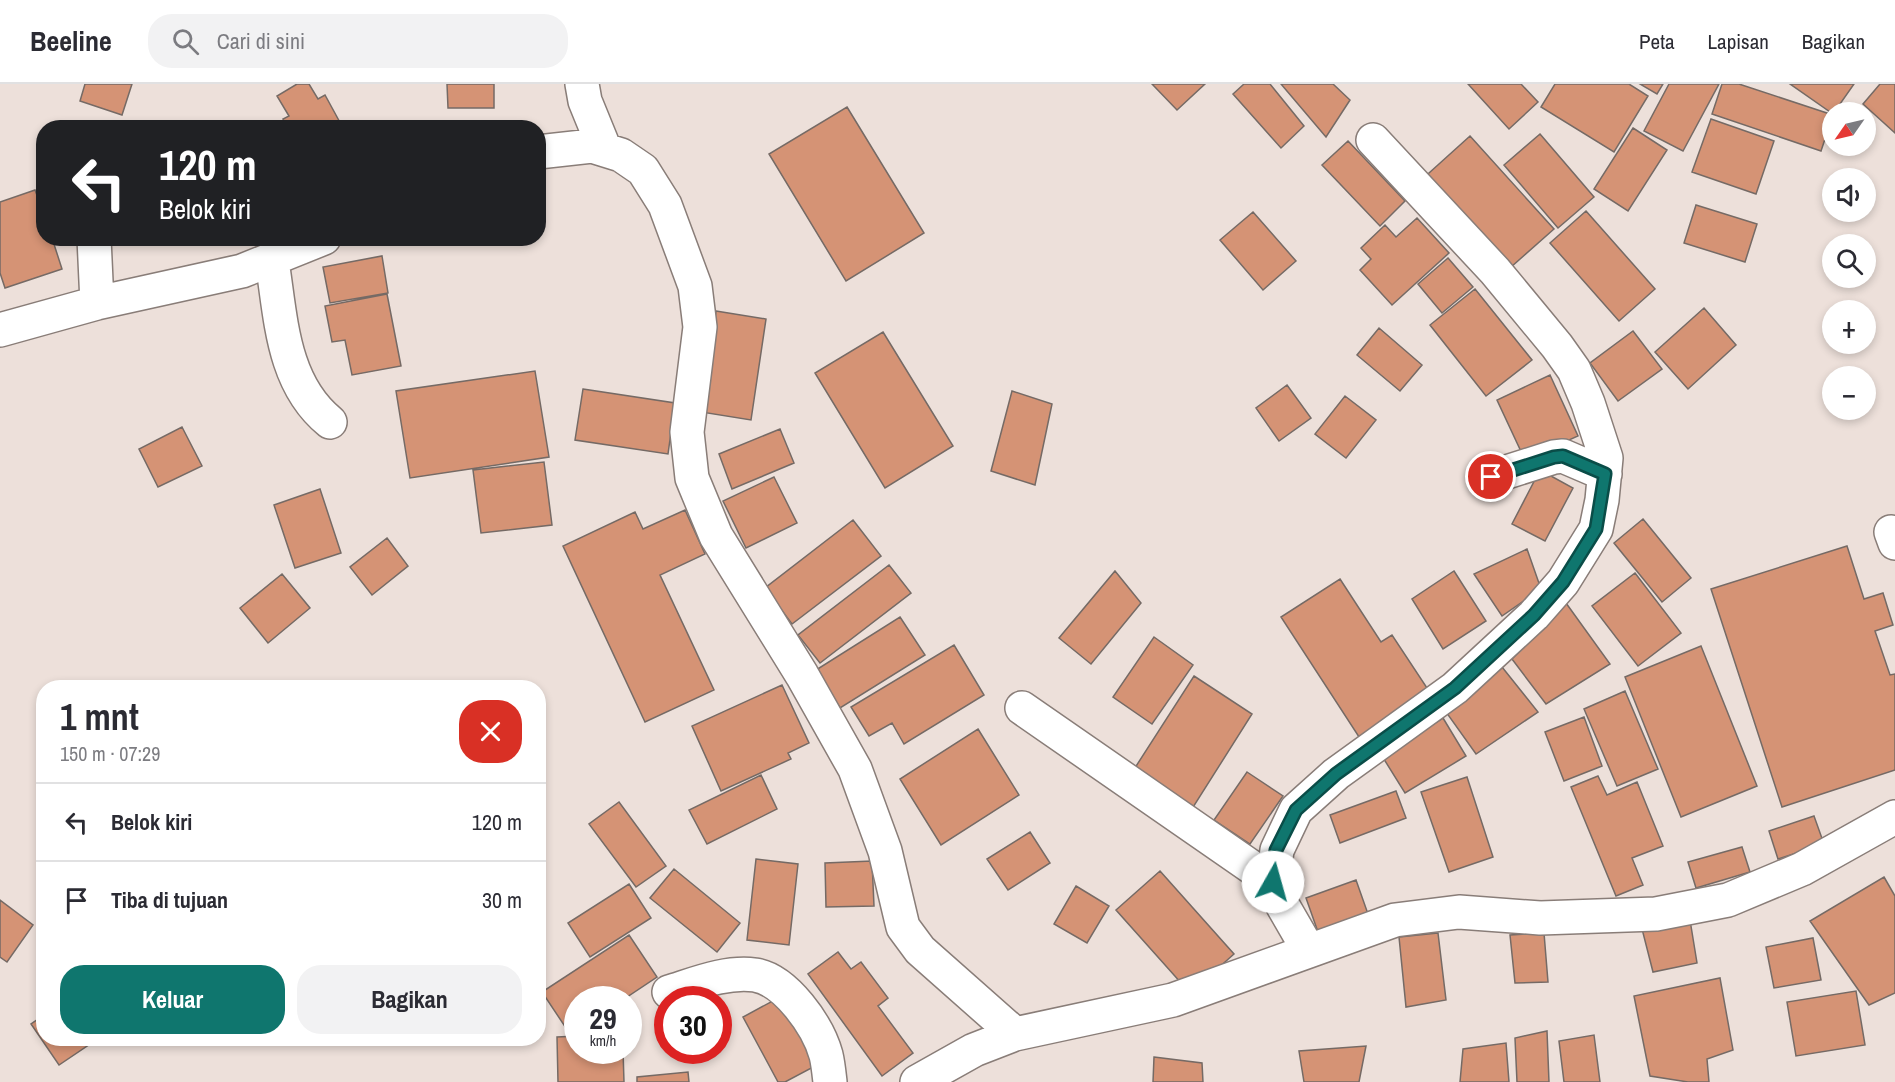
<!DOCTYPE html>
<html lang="id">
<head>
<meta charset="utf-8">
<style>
	:root { --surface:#fff; --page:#f2f2f3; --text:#2b2b33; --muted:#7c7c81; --line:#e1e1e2; --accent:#0f766e }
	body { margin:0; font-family:"Archivo Narrow",sans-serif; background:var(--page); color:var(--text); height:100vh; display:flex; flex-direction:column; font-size:22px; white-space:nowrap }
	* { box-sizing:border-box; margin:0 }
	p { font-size:20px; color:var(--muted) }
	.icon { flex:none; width:33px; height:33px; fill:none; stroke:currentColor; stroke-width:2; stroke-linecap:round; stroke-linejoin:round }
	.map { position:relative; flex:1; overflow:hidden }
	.sheet { position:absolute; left:36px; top:596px; width:510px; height:366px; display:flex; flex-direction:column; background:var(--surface); border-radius:24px; box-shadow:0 3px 9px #0003 }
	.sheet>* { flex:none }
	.hud { position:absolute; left:36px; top:36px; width:510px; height:126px; border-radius:24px; box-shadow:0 3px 9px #0003; background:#202124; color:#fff; overflow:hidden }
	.needle { width:39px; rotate:236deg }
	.tools { position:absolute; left:1822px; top:18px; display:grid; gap:12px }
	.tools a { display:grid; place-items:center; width:54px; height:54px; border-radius:50%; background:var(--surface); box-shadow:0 3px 9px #0003; font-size:30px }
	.speed { position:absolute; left:564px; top:902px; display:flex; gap:12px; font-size:30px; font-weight:700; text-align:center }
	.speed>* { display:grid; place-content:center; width:78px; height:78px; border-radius:50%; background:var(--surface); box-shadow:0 3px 9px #0003; line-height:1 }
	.speed small { font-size:15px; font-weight:400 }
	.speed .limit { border:9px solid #d22; background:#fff; color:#111 }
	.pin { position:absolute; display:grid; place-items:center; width:51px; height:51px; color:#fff; margin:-26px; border:3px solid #fff; border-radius:50%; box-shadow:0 2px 6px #0007 }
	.me { position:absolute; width:66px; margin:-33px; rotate:7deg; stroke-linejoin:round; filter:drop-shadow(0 0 4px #0008) }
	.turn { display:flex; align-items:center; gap:21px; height:126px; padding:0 24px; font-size:27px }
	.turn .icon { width:78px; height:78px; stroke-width:2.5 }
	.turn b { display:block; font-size:42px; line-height:51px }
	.round { display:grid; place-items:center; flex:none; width:63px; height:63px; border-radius:24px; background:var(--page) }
	.summary { display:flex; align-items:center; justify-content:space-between; height:102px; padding:0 24px }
	h1 { font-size:36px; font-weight:800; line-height:45px }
	.button { display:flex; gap:12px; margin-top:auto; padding:12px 24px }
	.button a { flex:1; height:69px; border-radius:24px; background:var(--accent); color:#fff; font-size:24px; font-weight:800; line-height:69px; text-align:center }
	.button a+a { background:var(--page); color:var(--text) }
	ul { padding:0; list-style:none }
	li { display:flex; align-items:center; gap:18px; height:78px; padding:0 24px; border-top:2px solid var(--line) }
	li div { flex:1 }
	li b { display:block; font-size:22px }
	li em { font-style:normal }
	header { display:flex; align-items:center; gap:36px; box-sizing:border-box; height:84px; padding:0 30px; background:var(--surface); border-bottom:2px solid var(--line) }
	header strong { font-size:28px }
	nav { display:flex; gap:33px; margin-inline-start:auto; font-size:21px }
	.search { width:420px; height:54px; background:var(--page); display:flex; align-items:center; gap:15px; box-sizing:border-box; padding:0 21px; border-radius:24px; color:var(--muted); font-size:22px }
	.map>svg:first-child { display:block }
</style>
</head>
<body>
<header>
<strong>Beeline</strong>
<div class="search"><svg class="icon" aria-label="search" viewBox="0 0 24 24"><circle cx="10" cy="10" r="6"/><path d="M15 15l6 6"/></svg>Cari di sini</div>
<nav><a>Peta</a><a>Lapisan</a><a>Bagikan</a></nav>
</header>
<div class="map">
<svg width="1895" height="998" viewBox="0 0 1895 998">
	<rect width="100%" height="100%" fill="#ede0da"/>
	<path fill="#d59375" stroke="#756a65" stroke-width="1.5" d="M85,0H132L122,31L80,17Z
		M297,0H309L318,15L325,11L343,44H288L283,35L289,32L277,12Z
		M447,0H494V24H448Z
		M1152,0H1205L1177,26Z
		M1244,0H1270L1304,42L1281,64L1233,10Z
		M1281,0H1333L1350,16L1326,53Z
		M1468,0H1521L1538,18L1509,45Z
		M1555,0H1629L1648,12L1614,68L1541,23Z
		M1640,0H1663L1657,10Z
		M1669,0H1719L1683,67L1644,47Z
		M1722,0H1739L1833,31L1821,67L1712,30Z
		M1790,0H1854L1833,30Z
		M1880,0H1895V49L1863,20Z
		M847,23L924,149L846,197L769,70Z
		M1711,35L1774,57L1756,110L1692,88Z
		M1633,44L1667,66L1628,127L1594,105Z
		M1540,50L1594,113L1558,144L1504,81Z
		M1470,52L1554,145L1502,191L1419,98Z
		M1348,57L1405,117L1380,142L1322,81Z
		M35,106L44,130V154H52L62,185L5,204L0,189V118Z
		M1696,121L1757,140L1745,178L1684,159Z
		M1586,127L1655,205L1619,237L1550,159Z
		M1253,128L1296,177L1263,206L1220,156Z
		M1417,134L1449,169L1392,221L1360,186L1371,175L1361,164L1385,141L1396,153Z
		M382,172L388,209L330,219L323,183Z
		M1448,174L1473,203L1442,229L1418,200Z
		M1475,205L1532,276L1486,312L1430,241Z
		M387,210L401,282L352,291L345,256L332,258L325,222Z
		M1704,224L1736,261L1688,305L1655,268Z
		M716,227L766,235L751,336L701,328Z
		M1379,244L1422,281L1400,307L1357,271Z
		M1633,247L1662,285L1618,317L1590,279Z
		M883,248L953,362L885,404L815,289Z
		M535,287L549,373L410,394L396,307Z
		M1550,291L1578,352L1525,376L1497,316Z
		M1287,301L1311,334L1279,357L1256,324Z
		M583,305L675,319L668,370L575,356Z
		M1012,307L1052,320L1035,401L991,387Z
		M1345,312L1376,336L1346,374L1315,350Z
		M182,343L202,382L158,403L139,365Z
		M780,345L794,379L732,405L719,370Z
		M544,378L552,441L481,449L473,386Z
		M1540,386L1573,404L1545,457L1512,440Z
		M774,393L797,439L746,464L723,417Z
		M320,405L341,469L295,484L274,421Z
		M685,426L705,470L660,491L714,606L645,638L563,462L635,428L643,445Z
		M1643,435L1691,494L1662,518L1614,459Z
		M853,436L881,472L792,540L765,504Z
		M387,454L408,482L372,511L350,483Z
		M1847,462L1864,515L1883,509L1893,541L1875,547L1890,591L1895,590V686L1782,723L1711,505Z
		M1527,465L1541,505L1502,532L1474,490Z
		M889,481L911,509L820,579L798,551Z
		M1115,487L1141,519L1091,580L1059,554Z
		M1454,487L1486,537L1443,565L1412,515Z
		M1635,489L1681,549L1638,582L1592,522Z
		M282,490L310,524L268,559L240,524Z
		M1340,495L1381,558L1392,551L1431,610L1361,656L1281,533Z
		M1566,519L1610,580L1546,620L1512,575Z
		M900,533L925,571L840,624L816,586Z
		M1154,553L1193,581L1152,640L1113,613Z
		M954,561L984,611L904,660L892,639L869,652L851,623Z
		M1701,562L1757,702L1681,733L1625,593Z
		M1502,583L1538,628L1476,670L1446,628Z
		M1194,592L1252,630L1190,728L1131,690Z
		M782,601L809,659L788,669L791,675L721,707L692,642Z
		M1625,607L1658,685L1617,702L1584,625Z
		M1584,633L1602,682L1564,697L1545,648Z
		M1443,634L1466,672L1405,709L1382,672Z
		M978,645L1019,711L941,761L900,695Z
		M1247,688L1283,712L1250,760L1214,736Z
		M761,691L777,725L707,760L689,726Z
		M1598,692L1607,711L1637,698L1663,762L1632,774L1643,801L1616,812L1571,703Z
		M1467,693L1493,773L1449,788L1421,708Z
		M1396,707L1406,734L1340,759L1330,731Z
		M619,718L666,782L636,803L589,740Z
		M1814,732L1824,760L1778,775L1769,747Z
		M1030,748L1050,779L1008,806L987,775Z
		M1742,763L1750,788L1696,804L1688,778Z
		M756,775L798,780L789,861L747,856Z
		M872,777L874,822L826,823L825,779Z
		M674,785L740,839L717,868L650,814Z
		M1160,787L1234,870L1190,909L1116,826Z
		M1884,793L1895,812V909L1869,921L1810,837Z
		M1356,796L1368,830L1318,848L1306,814Z
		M629,800L651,834L590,873L568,839Z
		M1076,802L1109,822L1087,859L1054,840Z
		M0,816L33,841L7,878L0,873Z
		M1690,836L1697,879L1653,888L1641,841Z
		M1438,849L1446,916L1406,923L1399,853Z
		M1544,849L1548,898L1515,899L1510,851Z
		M629,851L657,893L624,915H578V946L570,950L542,908Z
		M1813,854L1821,896L1774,904L1766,863Z
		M838,868L851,885L861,878L888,914L878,922L913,969L882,992L808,890Z
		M1720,894L1733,966L1707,975L1709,998H1688L1650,992L1634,912Z
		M1856,907L1865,961L1796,972L1787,918Z
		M782,912L819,980L785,998H778L743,933Z
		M44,931V954H90L93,958L59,981L31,940Z
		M1547,947L1549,998H1517L1515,954Z
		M1594,951L1600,998H1564L1559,957Z
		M578,952V966H623L624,998H558L557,953Z
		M1506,959L1509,998H1460L1463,965Z
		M1366,962L1359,998H1304L1299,967Z
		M1154,973L1202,979L1203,998H1153Z
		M688,988L689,998H637V993Z"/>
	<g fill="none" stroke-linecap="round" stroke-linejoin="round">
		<defs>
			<path id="minor" d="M582,0L585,17L605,66
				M538,68L592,62L621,71L643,86L665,121L695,202L700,243L687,348L692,394L716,452L802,591L855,685L885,767L903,843L920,866L1015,950
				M94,154L97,219
				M272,177C281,234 282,299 330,338
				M0,246L97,219L242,187L324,154
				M1491,393L1554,373L1563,372L1605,390
				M1891,448L1895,459
				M1022,624L1273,798
				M1309,867L1283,822L1273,798L1277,766L1296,726L1336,690L1455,604L1534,531L1563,498L1596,445L1602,416L1606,374L1588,319L1574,286L1557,262L1495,187L1373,56
				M669,908C695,900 726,887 755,891C786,896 818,942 826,971C828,979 829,989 830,998
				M917,998L974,966L1015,950L1173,916L1395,836L1459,828L1540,834L1656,830L1728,816L1802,785L1895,733"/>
		</defs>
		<use href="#minor" stroke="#897d78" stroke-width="36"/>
		<use href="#minor" stroke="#fff" stroke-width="33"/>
	</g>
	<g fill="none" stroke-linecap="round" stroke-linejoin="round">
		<defs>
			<path id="route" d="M1273,798L1276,766L1296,726L1336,690L1455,604L1534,531L1563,498L1596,445L1605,390L1563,372L1554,373L1491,393"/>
		</defs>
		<use href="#route" stroke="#0a4d48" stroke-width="15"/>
		<use href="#route" stroke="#0f766e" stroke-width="10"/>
	</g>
</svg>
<div class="tools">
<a><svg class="needle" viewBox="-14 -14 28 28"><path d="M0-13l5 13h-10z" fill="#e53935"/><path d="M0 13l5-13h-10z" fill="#7c7c81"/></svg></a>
<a><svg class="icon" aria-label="sound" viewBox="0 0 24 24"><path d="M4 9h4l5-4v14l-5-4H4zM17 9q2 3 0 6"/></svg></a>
<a><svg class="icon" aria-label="search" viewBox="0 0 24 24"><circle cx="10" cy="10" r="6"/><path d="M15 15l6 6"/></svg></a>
<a>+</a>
<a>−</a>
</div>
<div class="speed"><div>29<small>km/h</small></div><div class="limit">30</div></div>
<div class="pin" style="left:1491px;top:393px;background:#d93025"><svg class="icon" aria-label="arrive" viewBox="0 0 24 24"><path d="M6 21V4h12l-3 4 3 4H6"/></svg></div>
<svg class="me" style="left:1273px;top:798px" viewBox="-20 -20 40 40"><circle r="19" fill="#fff"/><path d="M0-13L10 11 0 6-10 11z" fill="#0f766e"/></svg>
<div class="hud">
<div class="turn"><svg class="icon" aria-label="left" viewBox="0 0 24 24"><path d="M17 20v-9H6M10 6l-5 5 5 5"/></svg><div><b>120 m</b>Belok kiri</div></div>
</div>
<section class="sheet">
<div class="summary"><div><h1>1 mnt</h1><p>150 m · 07:29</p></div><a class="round" style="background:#d93025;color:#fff"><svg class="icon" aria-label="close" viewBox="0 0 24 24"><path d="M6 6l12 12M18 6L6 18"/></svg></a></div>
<ul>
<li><svg class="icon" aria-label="left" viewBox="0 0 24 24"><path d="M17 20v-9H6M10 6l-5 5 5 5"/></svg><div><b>Belok kiri</b></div><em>120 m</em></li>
<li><svg class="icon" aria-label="arrive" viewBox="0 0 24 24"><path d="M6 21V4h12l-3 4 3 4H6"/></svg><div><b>Tiba di tujuan</b></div><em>30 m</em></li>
</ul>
<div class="button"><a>Keluar</a><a>Bagikan</a></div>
</section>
</div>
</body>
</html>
